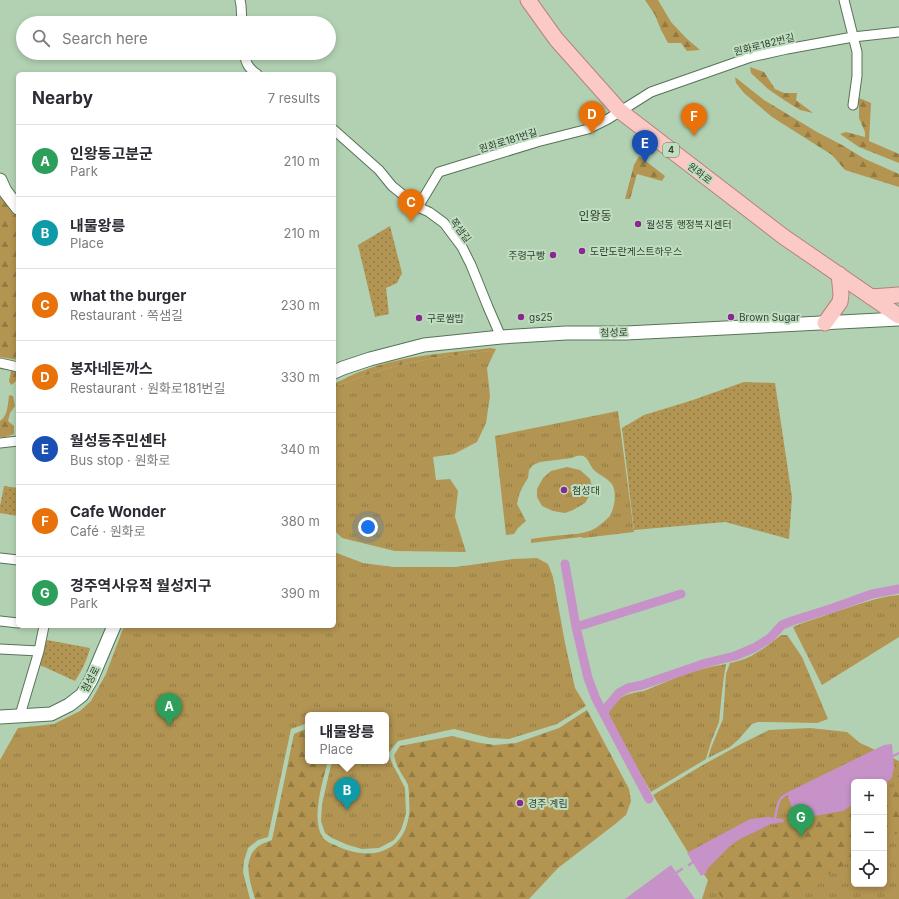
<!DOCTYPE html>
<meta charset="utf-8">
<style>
:root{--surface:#fff;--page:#f2f2f3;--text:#2b2b33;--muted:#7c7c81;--line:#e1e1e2;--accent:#8a2891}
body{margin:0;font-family:Inter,"Noto Sans KR",sans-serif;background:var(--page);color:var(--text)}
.controls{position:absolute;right:12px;bottom:12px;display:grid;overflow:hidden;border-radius:6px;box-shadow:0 2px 6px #0003}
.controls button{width:36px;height:36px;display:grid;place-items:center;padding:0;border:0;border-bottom:1px solid var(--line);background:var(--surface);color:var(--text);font:20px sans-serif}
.you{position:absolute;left:368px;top:527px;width:14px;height:14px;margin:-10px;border:3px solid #fff;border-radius:50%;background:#1a73e8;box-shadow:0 0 0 6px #1a73e833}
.badge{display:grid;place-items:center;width:26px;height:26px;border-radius:50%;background:var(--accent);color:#fff;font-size:13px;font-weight:700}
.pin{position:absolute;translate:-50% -33px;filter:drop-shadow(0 1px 2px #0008)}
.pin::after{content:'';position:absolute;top:21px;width:14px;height:12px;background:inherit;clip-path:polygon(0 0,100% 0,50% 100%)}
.popup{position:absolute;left:305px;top:712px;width:84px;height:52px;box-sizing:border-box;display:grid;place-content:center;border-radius:6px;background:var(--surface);filter:drop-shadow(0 1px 3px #0005);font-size:13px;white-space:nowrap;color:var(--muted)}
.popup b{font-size:15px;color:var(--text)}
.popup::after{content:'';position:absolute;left:50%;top:100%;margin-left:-8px;border:8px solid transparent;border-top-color:var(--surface)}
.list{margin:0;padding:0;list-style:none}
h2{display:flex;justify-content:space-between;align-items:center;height:52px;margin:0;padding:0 16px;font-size:17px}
h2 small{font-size:13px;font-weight:400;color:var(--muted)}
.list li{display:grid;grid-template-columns:26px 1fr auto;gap:12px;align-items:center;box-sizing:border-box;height:72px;padding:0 16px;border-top:1px solid var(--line)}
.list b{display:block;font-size:15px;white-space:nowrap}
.list p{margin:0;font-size:13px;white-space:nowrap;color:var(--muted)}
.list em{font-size:13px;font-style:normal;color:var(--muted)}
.icon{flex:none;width:22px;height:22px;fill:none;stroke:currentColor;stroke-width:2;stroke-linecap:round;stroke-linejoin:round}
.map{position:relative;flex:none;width:899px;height:899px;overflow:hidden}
.search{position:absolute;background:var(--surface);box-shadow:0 2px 6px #0003;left:16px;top:16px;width:320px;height:44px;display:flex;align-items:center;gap:10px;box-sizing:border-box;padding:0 14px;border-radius:22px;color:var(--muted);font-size:15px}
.panel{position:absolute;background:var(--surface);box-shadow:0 2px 6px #0003;left:16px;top:72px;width:320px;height:556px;border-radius:6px}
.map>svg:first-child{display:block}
</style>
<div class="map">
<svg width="899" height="899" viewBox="0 0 899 899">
<defs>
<pattern id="grass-tufts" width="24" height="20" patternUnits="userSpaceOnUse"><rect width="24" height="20" fill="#b29453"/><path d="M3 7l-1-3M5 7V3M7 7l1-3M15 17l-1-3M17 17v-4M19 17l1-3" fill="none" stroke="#917a45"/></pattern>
<pattern id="forest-firs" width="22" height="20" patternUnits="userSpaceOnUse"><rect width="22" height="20" fill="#b39450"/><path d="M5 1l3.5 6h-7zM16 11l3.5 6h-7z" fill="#927a43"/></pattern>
<pattern id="garden-dots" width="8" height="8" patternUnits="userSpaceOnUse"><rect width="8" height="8" fill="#b29453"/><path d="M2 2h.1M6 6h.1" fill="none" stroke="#917a45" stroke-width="1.8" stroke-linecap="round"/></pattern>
</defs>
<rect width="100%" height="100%" fill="#b2d1b2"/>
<path fill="url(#grass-tufts)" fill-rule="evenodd" d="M491 351 493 355 487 368 490 396 486 423 477 442 454 454 433 457 436 480 450 479 458 491 455 517 466 552 395 551 342 538 334 530V388C383 365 437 356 491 351Z
M618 411 634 532 583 538 581 537 531 543V539C542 537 553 536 564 535 574 534 583 534 592 530 598 527 604 522 609 517 615 508 617 493 612 484 606 477 601 476 595 471 587 464 589 450 572 458L540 462 533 465 529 470 528 478 523 486 519 495 517 504 526 521 518 528 514 534 506 535 495 436Z
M567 467 580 470 590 479 592 487 589 496 585 503 573 510 565 513 553 511 542 506 537 497V489L543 478 551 471Z
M334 552 363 563 393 567H456L513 559 537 558 548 564 553 577 565 643 575 688 586 706 557 724 509 739 490 738 454 729 398 741 388 754 393 765 405 788 406 814 401 830 394 840 379 848 362 849 348 845 332 838 325 833 321 821 322 804 332 761H386V715H308V723L291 729 268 837 258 840 248 848 244 861 243 872 250 899H0V760L18 728 54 724 80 711 91 701 106 674 124 626H334Z
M899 595V637L822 685 793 627C806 621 819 618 832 613 855 606 875 597 899 595Z
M781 635H787L802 657 828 719 817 723 766 722H758L752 724 738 740 730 747 708 758 711 748 723 719 726 674 730 663C750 660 766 647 781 635Z
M726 664 723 683 719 722 711 742 706 759 651 792 607 715C611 710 614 703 619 699 626 694 636 692 644 691L685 674 710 667Z
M810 728 847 732 860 743 899 761V899H702L708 880 689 854 653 795 701 766 739 745 769 730ZM854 782H884V884H854Z"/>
<path fill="url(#forest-firs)" d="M645 0H658L671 22 686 38 700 50 687 51 681 43H668L661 30 655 15Z
M750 67 764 72 775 89 784 93H797L796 100 813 113 800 110 784 100 768 89 751 73Z
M735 77 764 100 817 132 842 145 865 159 899 174V187L845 170 832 155 772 117 744 93 736 83Z
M859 98 871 103 869 141 899 154V163L859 147 840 134 846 132 865 137V132L859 118Z
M639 156 665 176 662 181 637 174 630 199H625L634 165Z
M0 187 18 218V360L0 357Z
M490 348 496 349 493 355 491 351C437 356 383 365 334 388V384C344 379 355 373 365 370 405 355 448 353 490 348Z
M18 370C18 378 18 381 11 385L9 381 11 371Z
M9 395 13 396 15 406 10 413 8 421 14 426V434L5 437H0V421C8 416 8 403 9 395Z
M587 710 629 789 631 801 626 815 614 825 558 868 529 899H255C250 881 241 858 260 845 263 843 268 842 272 840L294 734 308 728V761H328C323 780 311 818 322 836 325 842 333 844 339 847 370 861 404 853 409 815 410 810 409 790 408 785 406 780 401 774 399 769 396 765 395 759 394 755L400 746 452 736 480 743 495 745 516 743 559 728Z
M899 773V832L884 840V794L893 789Z
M854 809V858L790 899H723L708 880 712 868 719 859 735 844 760 830 796 820 844 812Z"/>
<path fill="url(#garden-dots)" d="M390 226 402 273 397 283 386 288 389 314 375 317 358 245Z
M744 382 775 383 792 497 789 539 725 522 634 530 622 428 644 415 690 401Z
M4 486 18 488V516L0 513V506Z
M47 640 90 648C87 660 82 670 75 681L40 665Z"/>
<path fill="#c692c8" d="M892 744 894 768 892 777 884 786V782H854V804L843 811 796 819 787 794 788 792 884 745Z
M768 817 783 819 784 822 771 824 740 839 731 845 708 868 706 873 701 876 687 853 750 819Z
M671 865 695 899H625Z"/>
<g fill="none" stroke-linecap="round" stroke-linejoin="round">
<path stroke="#c692c8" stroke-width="2.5" d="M893 756 899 753
M775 818C777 809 777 798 787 794
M689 865 693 862
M676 873 682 869"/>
<path stroke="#c692c8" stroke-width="9" d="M565 564 576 627 588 678 596 699 649 799
M576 627 681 594
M603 712 619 693 628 688 642 685 706 663 735 656 754 648 770 638 782 625 792 621 833 608 872 594 899 589"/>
<defs>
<path id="street" d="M240 0 241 5 242 23
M844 0 857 52V76L853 105
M244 53C246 63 248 68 257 74
M334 130 379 170 392 186 418 207 429 212 444 223 462 247 471 265 488 307 501 337
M418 207 439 172 537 142 588 129 608 119 651 92 751 57 787 49 853 37 899 32
M0 363 18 367
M0 443 18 441
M0 558 18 560
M0 621 18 623
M0 649 39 651
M20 715 39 651 44 626"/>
<path id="secondary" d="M0 180 5 191 18 208
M334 372 343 368 370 359 424 345 501 337 566 333H626L666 331 899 319
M0 717 51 714 69 705 82 695 91 680 114 626"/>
<path id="primary" d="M528 0 556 39 620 111 784 237 899 316
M871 297 899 295
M825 323 840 302 841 294 839 274"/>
</defs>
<use href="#street" stroke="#577357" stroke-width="11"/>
<use href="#secondary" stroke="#577357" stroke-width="15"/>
<use href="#primary" stroke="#b4837a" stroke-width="17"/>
<use href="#street" stroke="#fff" stroke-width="9"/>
<use href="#secondary" stroke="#fff" stroke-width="13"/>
<use href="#primary" stroke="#fccac6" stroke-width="15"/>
</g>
<g fill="#8a2891" stroke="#bfdebf" stroke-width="1.5">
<circle cx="638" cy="224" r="4"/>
<circle cx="582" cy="251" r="4"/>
<circle cx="553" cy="255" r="4"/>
<circle cx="521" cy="317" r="4"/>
<circle cx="731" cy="317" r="4"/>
<circle cx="419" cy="318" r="4"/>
<circle cx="564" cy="490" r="4"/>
<circle cx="520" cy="803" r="4"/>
</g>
<g text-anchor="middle" stroke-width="4" stroke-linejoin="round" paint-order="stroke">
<rect fill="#bfdebf" stroke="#5d6f5d" stroke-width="1" x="663" y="143" width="16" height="14" rx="3"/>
<g font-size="9" font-weight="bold" fill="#333f33">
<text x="671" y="153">4</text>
</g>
<g font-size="10" fill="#333f33" stroke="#bfdebf">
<text transform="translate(764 44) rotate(-14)" y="4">원화로182번길</text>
<text transform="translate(508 140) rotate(-17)" y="4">원화로181번길</text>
<text transform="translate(700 173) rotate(38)" y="4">원화로</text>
<text transform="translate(461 230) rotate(53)" y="4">쪽샘길</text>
<text transform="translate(614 332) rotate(-1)" y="4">첨성로</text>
<text transform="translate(90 679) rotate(-62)" y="4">첨성로</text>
</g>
<g font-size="10" fill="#333f33" stroke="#bfdebf" text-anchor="start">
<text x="646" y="228">월성동 행정복지센터</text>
<text x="590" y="255">도란도란게스트하우스</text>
<text x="545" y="259" text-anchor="end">주령구빵</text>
<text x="529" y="321">gs25</text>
<text x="739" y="321">Brown Sugar</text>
<text x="427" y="322">구로쌈밥</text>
<text x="572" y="494">첨성대</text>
<text x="528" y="807">경주 계림</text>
</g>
<g font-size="12" fill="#333f33" stroke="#bfdebf">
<text x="595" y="220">인왕동</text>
</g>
</g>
</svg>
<div class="controls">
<button>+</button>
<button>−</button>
<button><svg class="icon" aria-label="locate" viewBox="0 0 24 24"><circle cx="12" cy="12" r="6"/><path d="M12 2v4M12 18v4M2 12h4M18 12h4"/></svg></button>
</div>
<div class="you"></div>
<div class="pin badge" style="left:169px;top:726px;background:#2e9e5b">A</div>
<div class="pin badge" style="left:347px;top:810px;background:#0f9aa8">B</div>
<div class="popup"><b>내물왕릉</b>Place</div>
<div class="pin badge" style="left:411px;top:222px;background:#e8710a">C</div>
<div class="pin badge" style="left:592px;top:134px;background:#e8710a">D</div>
<div class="pin badge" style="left:645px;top:163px;background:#1a4fb4">E</div>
<div class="pin badge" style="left:694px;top:136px;background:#e8710a">F</div>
<div class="pin badge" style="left:801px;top:837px;background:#2e9e5b">G</div>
<div class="search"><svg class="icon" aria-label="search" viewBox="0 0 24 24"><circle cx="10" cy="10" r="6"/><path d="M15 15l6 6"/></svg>Search here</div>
<section class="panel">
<h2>Nearby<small>7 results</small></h2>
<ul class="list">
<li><span class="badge" style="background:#2e9e5b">A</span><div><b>인왕동고분군</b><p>Park</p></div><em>210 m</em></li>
<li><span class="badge" style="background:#0f9aa8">B</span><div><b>내물왕릉</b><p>Place</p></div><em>210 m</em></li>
<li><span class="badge" style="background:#e8710a">C</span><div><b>what the burger</b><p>Restaurant · 쪽샘길</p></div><em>230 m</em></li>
<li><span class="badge" style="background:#e8710a">D</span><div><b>봉자네돈까스</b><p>Restaurant · 원화로181번길</p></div><em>330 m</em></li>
<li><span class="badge" style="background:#1a4fb4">E</span><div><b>월성동주민센타</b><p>Bus stop · 원화로</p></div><em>340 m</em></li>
<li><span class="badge" style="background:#e8710a">F</span><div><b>Cafe Wonder</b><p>Café · 원화로</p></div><em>380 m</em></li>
<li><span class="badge" style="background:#2e9e5b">G</span><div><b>경주역사유적 월성지구</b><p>Park</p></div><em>390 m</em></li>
</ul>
</section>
</div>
